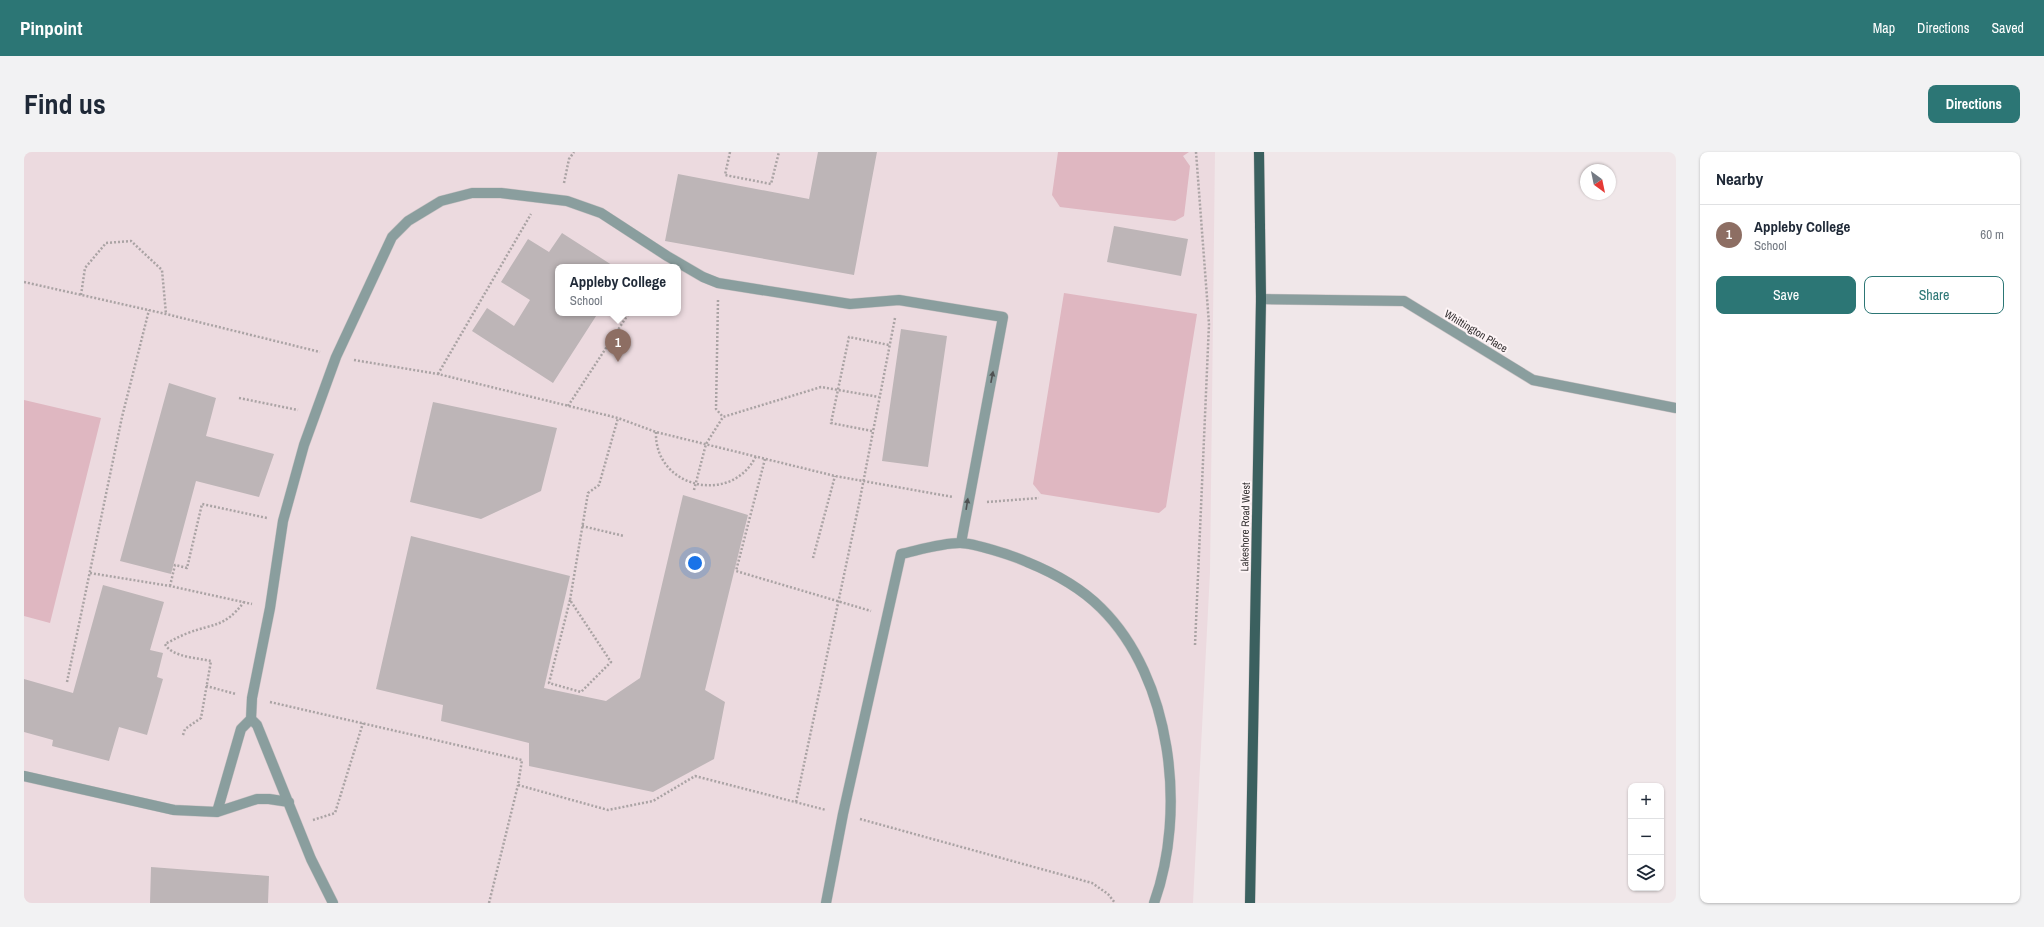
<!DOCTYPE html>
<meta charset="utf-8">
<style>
:root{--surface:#fff;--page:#f2f2f3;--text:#1f2937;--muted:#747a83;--line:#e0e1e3;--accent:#2c7675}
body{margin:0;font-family:"Archivo Narrow",sans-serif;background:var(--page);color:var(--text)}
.controls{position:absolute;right:12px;bottom:12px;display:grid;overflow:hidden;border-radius:8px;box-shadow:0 1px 3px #0004}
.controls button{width:36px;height:36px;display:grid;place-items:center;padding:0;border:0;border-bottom:1px solid var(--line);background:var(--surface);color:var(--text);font:20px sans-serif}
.compass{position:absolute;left:1556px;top:12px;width:36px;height:36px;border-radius:50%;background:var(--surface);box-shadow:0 1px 3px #0004;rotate:147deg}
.you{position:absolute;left:671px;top:411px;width:14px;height:14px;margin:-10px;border:3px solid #fff;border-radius:50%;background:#1a73e8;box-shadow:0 0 0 6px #1a73e833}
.badge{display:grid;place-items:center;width:26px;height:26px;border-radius:50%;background:var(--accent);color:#fff;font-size:13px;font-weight:700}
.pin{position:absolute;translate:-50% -33px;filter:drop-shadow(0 1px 2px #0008)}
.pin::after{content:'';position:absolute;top:21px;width:14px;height:12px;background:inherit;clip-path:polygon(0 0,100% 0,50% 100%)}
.popup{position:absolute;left:531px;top:112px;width:126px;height:52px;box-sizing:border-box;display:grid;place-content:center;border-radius:8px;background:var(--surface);filter:drop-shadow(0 1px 3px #0005);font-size:13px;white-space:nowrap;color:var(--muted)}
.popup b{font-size:15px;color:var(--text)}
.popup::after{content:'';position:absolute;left:50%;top:100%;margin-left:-8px;border:8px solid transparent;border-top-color:var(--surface)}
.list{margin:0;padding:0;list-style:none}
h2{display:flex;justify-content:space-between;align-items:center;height:52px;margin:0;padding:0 16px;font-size:17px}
h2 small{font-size:13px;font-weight:400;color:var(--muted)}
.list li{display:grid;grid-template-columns:26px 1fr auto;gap:12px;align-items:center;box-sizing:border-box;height:60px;padding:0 16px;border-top:1px solid var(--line)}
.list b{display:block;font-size:15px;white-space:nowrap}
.list p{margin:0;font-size:13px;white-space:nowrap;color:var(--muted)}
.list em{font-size:13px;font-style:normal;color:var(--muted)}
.actions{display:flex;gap:8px;padding:12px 16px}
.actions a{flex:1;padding:9px 0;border:1px solid var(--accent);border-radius:8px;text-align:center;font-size:14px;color:var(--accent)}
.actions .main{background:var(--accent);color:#fff}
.icon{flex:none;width:22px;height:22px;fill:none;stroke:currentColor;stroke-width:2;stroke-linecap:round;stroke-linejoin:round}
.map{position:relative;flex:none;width:1652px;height:751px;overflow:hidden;border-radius:8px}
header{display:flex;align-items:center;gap:24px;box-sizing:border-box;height:56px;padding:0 20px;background:var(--accent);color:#fff}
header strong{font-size:19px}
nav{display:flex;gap:22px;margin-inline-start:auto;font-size:14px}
.intro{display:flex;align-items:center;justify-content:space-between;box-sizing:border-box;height:96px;padding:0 24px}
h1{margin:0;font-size:28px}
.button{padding:10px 18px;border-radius:8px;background:var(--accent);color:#fff;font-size:14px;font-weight:700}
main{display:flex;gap:24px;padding:0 24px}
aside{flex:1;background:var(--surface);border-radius:8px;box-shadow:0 1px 3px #0004}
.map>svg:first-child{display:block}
</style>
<header>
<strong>Pinpoint</strong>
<nav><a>Map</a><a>Directions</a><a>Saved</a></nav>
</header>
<div class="intro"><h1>Find us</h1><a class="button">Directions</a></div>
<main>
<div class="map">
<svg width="1652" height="751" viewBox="0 0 1652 751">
<rect width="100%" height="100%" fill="#f0e7e9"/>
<path fill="#ecdadf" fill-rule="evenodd" d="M0 0H1191L1186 420 1169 751H0ZM534 115H654V161H534Z"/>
<path fill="#dfb7c1" d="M1034 0H1165L1159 4 1166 14 1160 64 1151 69 1036 55 1028 43Z
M1040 141 1173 162 1142 355 1135 361 1017 342 1009 332Z
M0 248 77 266 26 471 0 464Z"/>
<path fill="#bdb5b7" d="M794 0H853L830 123 641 89 654 22 785 47Z
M1090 74 1164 87 1157 124 1083 110Z
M538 81 591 115H534V161H574L529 231 448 179 463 156 490 174 506 148 477 130 504 87 525 100Z
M877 177 923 184 904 315 858 309Z
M145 231 192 246 182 284 250 302 235 345 172 329 147 422 96 409Z
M409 250 533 276 517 339 457 367 386 350Z
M659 343 724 363 681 538 701 550 690 607 629 640 505 614V591L417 569 419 553 352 537 387 384 546 424 520 536 582 549 616 526Z
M79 433 140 450 126 498 139 501 133 525 139 527 123 583 95 575 85 609 28 594 29 588 0 580V527L49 541Z
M127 715 245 724 244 751H126Z"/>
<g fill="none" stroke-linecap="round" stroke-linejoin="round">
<defs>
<path id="service" d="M227 567 233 573 287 707 309 751
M0 624 150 658 193 660 233 647H245L265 650
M193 660 217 577 227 567 228 546 246 456 259 369 280 293 312 205 368 85 384 69 417 49 448 41H477L543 49 577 61 643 104 679 125 694 131 826 152 875 148 979 165 937 391
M802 751 819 662 877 402C895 398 918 391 936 391 950 391 990 404 1003 410 1030 421 1056 435 1077 456 1148 526 1163 660 1130 751"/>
<path id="minor" d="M1237 147 1380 149 1509 228 1652 256"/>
<path id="primary" d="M1226 751 1237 147 1235 0"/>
</defs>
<use href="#service" stroke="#cbc3c5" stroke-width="11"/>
<use href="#minor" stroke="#cbc3c5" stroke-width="11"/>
<use href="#primary" stroke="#cbc3c5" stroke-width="11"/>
<path stroke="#aaa3a4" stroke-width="2.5" stroke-dasharray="2 2" stroke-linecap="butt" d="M706 0 701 23 747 32 755 0
M540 31 545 7 550 0
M0 130 142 162 296 200
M57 143 61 116 82 91 107 89 138 118 142 162
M694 148 692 257 699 265
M330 208 414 222 594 266 632 280 811 324 929 345
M414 222 507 62
M215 246 274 258
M544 254 605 161
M848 279 807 271 825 185 865 193
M632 280C630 336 708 354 732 304
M741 307 712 419 847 459
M670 338 682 292 699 265 797 235 855 245
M963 350 1015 346
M558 374 600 384
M789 406 811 324
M66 421 146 434 228 452
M146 434 151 413 163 416 178 352 243 366
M546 448 525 531 557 540 587 510 546 448 564 341 575 333 594 266
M1171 493 1185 172 1172 0
M43 530 98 265 125 158
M182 534 212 542
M246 550 498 608 494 633 584 658 629 649 671 624 802 658
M159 583 161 577 177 566 187 509C174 506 147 505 141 492 149 488 156 484 164 481 190 471 200 476 220 450
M772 650 835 352 871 166
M836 667 1068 731 1084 742 1091 751
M289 668 311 661 339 571
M465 751 494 633"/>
<use href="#service" stroke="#8a9e9e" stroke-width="10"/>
<use href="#minor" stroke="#8a9e9e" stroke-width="10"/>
<use href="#primary" stroke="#3b605f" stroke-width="10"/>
</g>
<defs><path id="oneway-solid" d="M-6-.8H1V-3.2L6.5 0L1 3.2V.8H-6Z"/></defs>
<g fill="#4f5253">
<use href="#oneway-solid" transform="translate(968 225) rotate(-79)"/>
<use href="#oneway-solid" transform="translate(943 352) rotate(-81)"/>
</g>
<g text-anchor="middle" stroke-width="4" stroke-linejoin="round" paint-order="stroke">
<g font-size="11" fill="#363233" stroke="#fdf4f6">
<text transform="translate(1452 179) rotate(31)" y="4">Whittington Place</text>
<text transform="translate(1221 375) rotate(-89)" y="4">Lakeshore Road West</text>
</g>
</g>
</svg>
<div class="controls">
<button>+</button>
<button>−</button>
<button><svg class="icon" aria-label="layers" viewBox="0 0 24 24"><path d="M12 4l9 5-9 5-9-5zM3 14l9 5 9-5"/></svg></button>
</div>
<svg class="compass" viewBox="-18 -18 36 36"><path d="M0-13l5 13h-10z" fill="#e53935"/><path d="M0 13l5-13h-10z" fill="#747a83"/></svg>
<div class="you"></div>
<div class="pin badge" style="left:594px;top:210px;background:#8d6e63">1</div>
<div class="popup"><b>Appleby College</b>School</div>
</div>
<aside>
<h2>Nearby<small></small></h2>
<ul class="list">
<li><span class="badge" style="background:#8d6e63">1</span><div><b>Appleby College</b><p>School</p></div><em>60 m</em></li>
</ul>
<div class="actions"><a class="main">Save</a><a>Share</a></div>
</aside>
</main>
